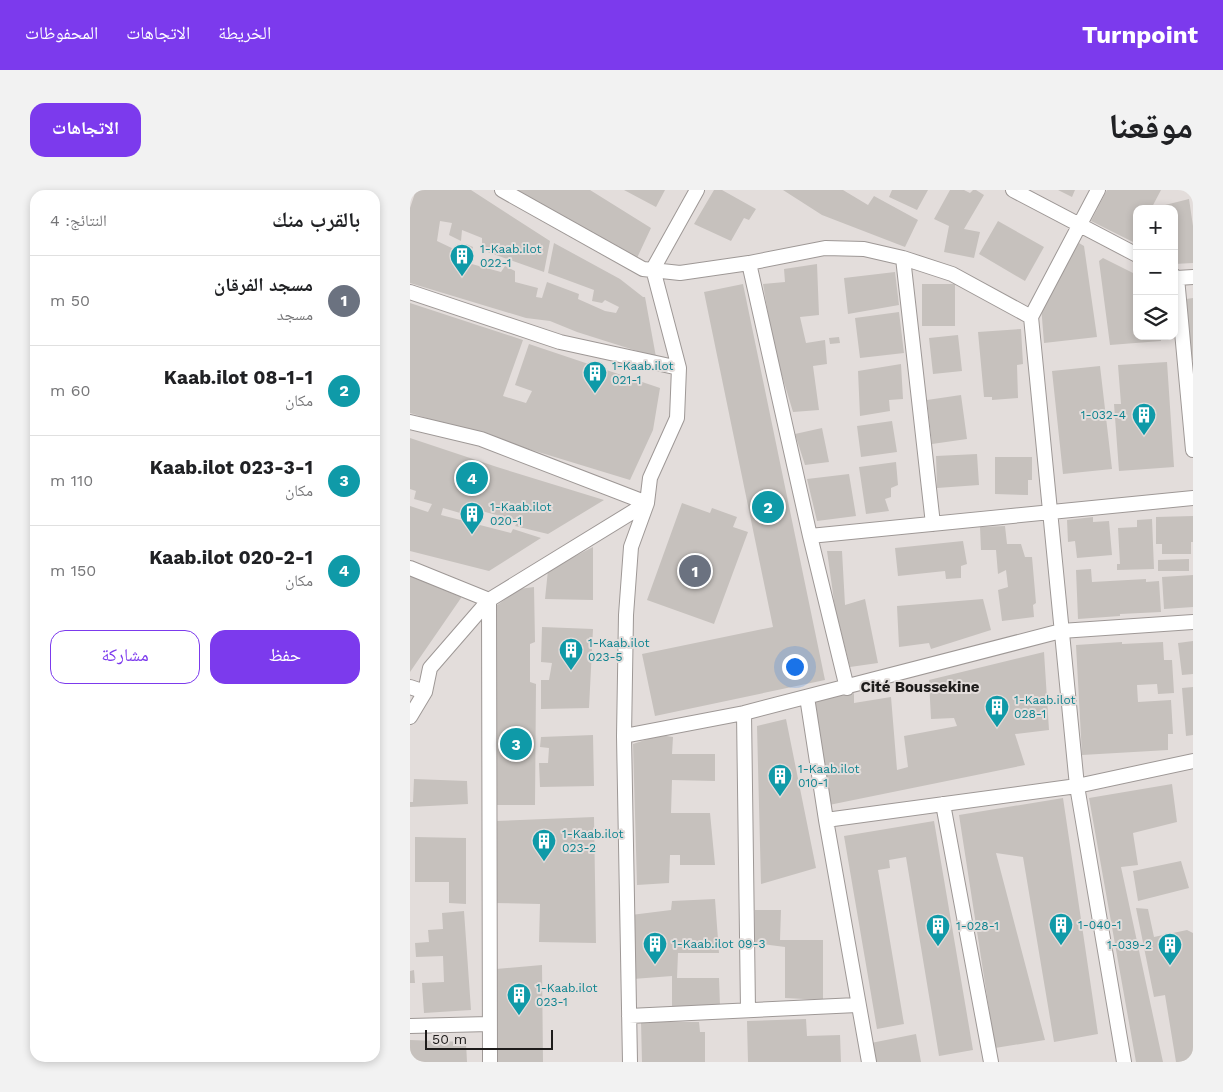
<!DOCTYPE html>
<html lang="ar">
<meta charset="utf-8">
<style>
:root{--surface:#fff;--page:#f2f2f2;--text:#202124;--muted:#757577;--line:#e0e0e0;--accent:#7c3aed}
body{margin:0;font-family:"Work Sans","Noto Naskh Arabic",sans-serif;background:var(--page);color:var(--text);direction:rtl}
.controls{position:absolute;right:15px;top:15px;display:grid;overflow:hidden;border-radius:10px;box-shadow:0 2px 8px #0003}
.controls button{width:45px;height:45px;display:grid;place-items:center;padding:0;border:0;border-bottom:1px solid var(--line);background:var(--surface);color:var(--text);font:25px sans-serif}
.scale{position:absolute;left:15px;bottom:12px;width:128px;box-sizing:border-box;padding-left:5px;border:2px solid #1e1c1b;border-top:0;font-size:14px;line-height:18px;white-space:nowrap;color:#1e1c1b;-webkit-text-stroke:4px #e3dddb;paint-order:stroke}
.you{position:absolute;left:384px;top:476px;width:18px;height:18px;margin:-12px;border:4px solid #fff;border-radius:50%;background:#1a73e8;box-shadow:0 0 0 8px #1a73e833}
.badge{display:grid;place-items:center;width:32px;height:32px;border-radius:50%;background:var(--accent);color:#fff;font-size:16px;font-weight:700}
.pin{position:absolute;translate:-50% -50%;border:2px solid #fff;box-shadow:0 1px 5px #0006}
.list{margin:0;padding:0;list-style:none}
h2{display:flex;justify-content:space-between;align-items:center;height:65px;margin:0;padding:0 20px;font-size:21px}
h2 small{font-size:16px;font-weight:400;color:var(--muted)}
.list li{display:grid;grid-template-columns:32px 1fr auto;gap:15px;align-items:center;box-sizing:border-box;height:90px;padding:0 20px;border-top:1px solid var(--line)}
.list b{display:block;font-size:19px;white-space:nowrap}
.list p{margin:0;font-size:16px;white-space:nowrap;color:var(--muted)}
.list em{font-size:16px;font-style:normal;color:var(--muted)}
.actions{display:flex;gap:10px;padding:15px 20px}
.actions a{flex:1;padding:11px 0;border:1px solid var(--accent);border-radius:15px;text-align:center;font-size:18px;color:var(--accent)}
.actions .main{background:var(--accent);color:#fff}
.icon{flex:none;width:28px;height:28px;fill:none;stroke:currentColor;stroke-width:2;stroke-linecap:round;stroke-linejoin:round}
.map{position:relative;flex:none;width:783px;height:872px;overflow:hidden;direction:ltr;border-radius:15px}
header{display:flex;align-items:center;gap:30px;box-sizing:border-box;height:70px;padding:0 25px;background:var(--accent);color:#fff}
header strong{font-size:24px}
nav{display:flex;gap:28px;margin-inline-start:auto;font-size:18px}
.intro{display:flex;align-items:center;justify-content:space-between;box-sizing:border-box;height:120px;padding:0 30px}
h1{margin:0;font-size:35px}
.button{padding:12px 22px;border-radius:15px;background:var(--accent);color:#fff;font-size:18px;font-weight:700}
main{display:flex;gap:30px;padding:0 30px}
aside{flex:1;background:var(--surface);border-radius:15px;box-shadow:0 2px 8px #0003}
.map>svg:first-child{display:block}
</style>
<header>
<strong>Turnpoint</strong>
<nav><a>الخريطة</a><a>الاتجاهات</a><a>المحفوظات</a></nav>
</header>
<div class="intro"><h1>موقعنا</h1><a class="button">الاتجاهات</a></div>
<main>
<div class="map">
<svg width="783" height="872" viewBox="0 0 783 872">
<rect width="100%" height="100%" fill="#e3dddb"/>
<path fill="#c6c1bd" d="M6 0H61L140 51 134 82 72 60V48L52 40 51 51 39 45 42 33 30 31 27 51 48 61 56 54 63 57 58 73 91 82 95 76 105 81V92L128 98 126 107 132 108 137 92 169 104 168 109 195 121 206 123 209 117 195 110 192 113 182 111 184 100 138 83 144 53 210 89 233 107H235L246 167 167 142 140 131 116 128 0 93V18Z
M106 0H180L241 38 227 68Z
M214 0H255L246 17Z
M304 0H312L346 19 339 30 334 28 321 51 284 34Z
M373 0H433L458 15 464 6 508 30 495 57 412 25Z
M482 0H518L507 20 479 7Z
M540 0H554L560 3 563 0H566L574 5 554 39 570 42 564 68 534 62 539 36 524 29Z
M648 0H665L662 7Z
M697 0H751L741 19 734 15 732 19H727V46L723 52 681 31Z
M779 9 783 36V73L764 74V19H755V15Z
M588 31 634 57 615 91 569 64Z
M669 53 674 56 687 147 634 153 631 115Z
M693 68 727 85V146H751V151L700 155 689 71Z
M407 74 409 125 390 127 396 153 415 150 417 174 403 176 409 220 383 222 364 159 353 94 375 92 374 79Z
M485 82 489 115 438 124 434 88Z
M333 94 415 490 245 526 232 464 363 437 294 102Z
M512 94H545V136H512Z
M783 108V170H782L776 109Z
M0 113 113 150 93 206 116 213 122 201 105 195 119 154 250 198 243 240 220 290 0 223Z
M489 122 494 163 450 168 445 128Z
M611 139 613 174 607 175 608 208 582 210V207H574L568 142Z
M548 145 552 181 523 184 519 148Z
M429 147 430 153 420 154 419 148Z
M757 172 764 277 709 281 704 214H711L708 175Z
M491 174 493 209 479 210 480 221 450 226 448 181Z
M690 176 702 279 653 284 642 181Z
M551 205 557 249 522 254 517 210Z
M482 231 487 262 451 267 447 236Z
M412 238 419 272 395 275 385 244Z
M0 248 87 277 194 310 138 344 105 336 109 331 60 318 57 325 33 318 31 325 101 343 103 339 131 348 79 381 0 361V316L18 322 22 314 4 309 6 301 0 299Z
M567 264 569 295 527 298 526 266Z
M585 267H622V290H618V305L585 304Z
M486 272 488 295 481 298V307L475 309 479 321 456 324 449 277Z
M439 284 446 326 407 331 397 289Z
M272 313 300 323 302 318 327 327 323 337 338 342 304 434 237 410Z
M783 326V352H781V364H752V354H746V327Z
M683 327V332L699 331 702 365 667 368 665 351 658 352 657 330Z
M742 329 744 379 707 380V374H710L708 338 727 337V330Z
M595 336 597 354H611L615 367H622L626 413 623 415 624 427 592 431 588 400 598 397 596 380 588 384 586 360H571L570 337Z
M553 351 557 374 551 376V388L536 389 535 381 488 386 485 358Z
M183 357V410L135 409 138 380Z
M417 361H432L435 415 455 409 468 473 440 477 425 418Z
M779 369V381H748V370Z
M681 379 682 392 736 389V392L749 391 751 422 710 424V426L668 429 666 380Z
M0 384 51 404V408L0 482Z
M783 385V417L754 419 752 387Z
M124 397 125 452 120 454V492L126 494 125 615H87L86 416 109 399Z
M573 409 581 440 521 459 519 453 489 457 487 416Z
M132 437 183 439 179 518 131 519V490H139L142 473 131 472Z
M783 451V484L772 485 768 453Z
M712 452V454L753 452 754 470H762L764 503 748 504 747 494 727 495 728 512 761 510 763 544H758V560L672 565 666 455Z
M634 462 639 540 605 544 615 575 419 615 404 511 444 503V513L481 507 487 580 498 577 494 546 547 536 544 528 521 529 519 490Z
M783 497V545L776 546 772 498Z
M376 529 406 678 351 694 347 536Z
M183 545 184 596 130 597 129 573H138L139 558 130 557 131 547Z
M250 545 263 547 262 564H305V591L262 590 261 623H300L305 675H270V665H260L259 693 227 695 223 554Z
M4 589 57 591 58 614 0 617V612H3Z
M762 594 767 632 723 643 728 675 711 677 753 872H726L679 608Z
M653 608 688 844 644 852 613 667 586 663 635 850 585 858 549 625Z
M184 627 186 753 129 752 130 714 83 713 85 631Z
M524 631 563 860 529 866 496 667 479 670 480 678 468 680 494 834 467 839 434 646Z
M5 647 56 648V714L39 713V692H5Z
M771 671 779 698 728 711 723 681Z
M305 709 309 763H268L267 788H309L310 816 262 820V786L223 789 221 725 261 720 262 711Z
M726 718 738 719 744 747 777 740 783 743V872H766L755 805 744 807Z
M345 720H371L370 750H413V810L375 808V757L345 753Z
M54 721 61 820 14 823 12 793 34 792 33 766 6 767 5 753 19 752 18 740 33 739 32 723Z
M132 775 133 872H85L86 779Z
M4 780 5 793H0V781Z
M396 829 397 846 430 845 431 872H338L337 831Z
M231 832H289L290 842H295V872H232Z
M506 844 511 872H465L461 853Z
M0 850 56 852 57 872H0Z"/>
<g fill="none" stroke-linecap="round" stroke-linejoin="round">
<defs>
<path id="street" d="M92 0 233 79 270 83 339 73 415 58 454 59 493 68 542 84 621 127
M603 0 727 65
M688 0 621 127 667 596 714 872
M493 68 523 334
M339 73 400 346 437 498
M764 86 767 88 783 87
M767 88 783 260
M0 102 150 152 269 178
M0 232 71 249 237 313
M400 346 783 308
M0 378 79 410 80 872
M0 497 15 502
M397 507 416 630 459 872
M334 523 338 820
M0 527 15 502 20 478 79 410 237 313
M214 546 334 523 651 441 783 432
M533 614 581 872
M416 630 667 596 783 571
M219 826 447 815
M0 836 79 834
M220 872 214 546 216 425 221 357 237 313 240 288 267 228 269 178 243 79 287 0"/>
</defs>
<use href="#street" stroke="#9e9896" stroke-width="16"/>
<use href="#street" stroke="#fff" stroke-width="14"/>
</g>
<defs>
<symbol id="building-pin" viewBox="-11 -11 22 30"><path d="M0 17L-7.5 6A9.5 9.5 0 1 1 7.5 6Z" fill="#0f9aa8" stroke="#e3dddb"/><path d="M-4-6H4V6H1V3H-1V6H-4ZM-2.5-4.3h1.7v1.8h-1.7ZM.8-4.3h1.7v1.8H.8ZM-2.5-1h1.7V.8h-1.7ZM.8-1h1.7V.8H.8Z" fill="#fff"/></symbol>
</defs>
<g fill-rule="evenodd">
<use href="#building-pin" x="38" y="52" width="28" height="38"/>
<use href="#building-pin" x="171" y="169" width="28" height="38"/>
<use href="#building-pin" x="720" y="211" width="28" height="38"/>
<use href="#building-pin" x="48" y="310" width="28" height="38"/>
<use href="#building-pin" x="147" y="446" width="28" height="38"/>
<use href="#building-pin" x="573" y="503" width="28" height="38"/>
<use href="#building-pin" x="356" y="572" width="28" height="38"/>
<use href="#building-pin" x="120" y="637" width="28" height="38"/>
<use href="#building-pin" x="637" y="721" width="28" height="38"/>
<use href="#building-pin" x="514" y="722" width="28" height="38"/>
<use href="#building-pin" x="231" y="740" width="28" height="38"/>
<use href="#building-pin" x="746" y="741" width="28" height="38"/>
<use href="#building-pin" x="95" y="791" width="28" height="38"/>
</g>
<g text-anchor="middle" stroke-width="4" stroke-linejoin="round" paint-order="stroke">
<g font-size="12" fill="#0d838f" stroke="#e3dddb" text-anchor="start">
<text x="70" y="63">1-Kaab.ilot<tspan x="70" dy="14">022-1</tspan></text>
<text x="202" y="180">1-Kaab.ilot<tspan x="202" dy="14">021-1</tspan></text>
<text x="716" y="229" text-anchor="end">1-032-4</text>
<text x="80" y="321">1-Kaab.ilot<tspan x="80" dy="14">020-1</tspan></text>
<text x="178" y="457">1-Kaab.ilot<tspan x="178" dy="14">023-5</tspan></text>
<text x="604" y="514">1-Kaab.ilot<tspan x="604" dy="14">028-1</tspan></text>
<text x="388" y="583">1-Kaab.ilot<tspan x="388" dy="14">010-1</tspan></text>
<text x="152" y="648">1-Kaab.ilot<tspan x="152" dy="14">023-2</tspan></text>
<text x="668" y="739">1-040-1</text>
<text x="546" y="740">1-028-1</text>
<text x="262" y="758">1-Kaab.ilot 09-3</text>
<text x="742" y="759" text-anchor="end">1-039-2</text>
<text x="126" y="802">1-Kaab.ilot<tspan x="126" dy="14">023-1</tspan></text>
</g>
<g font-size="15" font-weight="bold" fill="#1e1c1b" stroke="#e3dddb">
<text x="510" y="502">Cité Boussekine</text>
</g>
</g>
</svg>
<div class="controls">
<button>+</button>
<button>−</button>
<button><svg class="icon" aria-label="layers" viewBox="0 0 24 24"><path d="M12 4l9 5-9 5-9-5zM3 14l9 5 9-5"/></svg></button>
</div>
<div class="scale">50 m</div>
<div class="you"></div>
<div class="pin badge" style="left:285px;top:381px;background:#6b7280">1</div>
<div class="pin badge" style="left:358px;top:317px;background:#0f9aa8">2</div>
<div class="pin badge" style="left:106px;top:554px;background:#0f9aa8">3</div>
<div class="pin badge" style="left:62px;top:288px;background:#0f9aa8">4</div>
</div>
<aside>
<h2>بالقرب منك<small>النتائج: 4</small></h2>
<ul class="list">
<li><span class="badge" style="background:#6b7280">1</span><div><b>مسجد الفرقان</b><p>مسجد</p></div><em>50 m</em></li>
<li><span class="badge" style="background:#0f9aa8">2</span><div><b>1-Kaab.ilot 08-1</b><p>مكان</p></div><em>60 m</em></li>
<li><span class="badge" style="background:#0f9aa8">3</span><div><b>1-Kaab.ilot 023-3</b><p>مكان</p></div><em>110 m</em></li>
<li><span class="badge" style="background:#0f9aa8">4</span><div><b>1-Kaab.ilot 020-2</b><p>مكان</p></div><em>150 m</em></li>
</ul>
<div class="actions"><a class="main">حفظ</a><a>مشاركة</a></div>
</aside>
</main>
